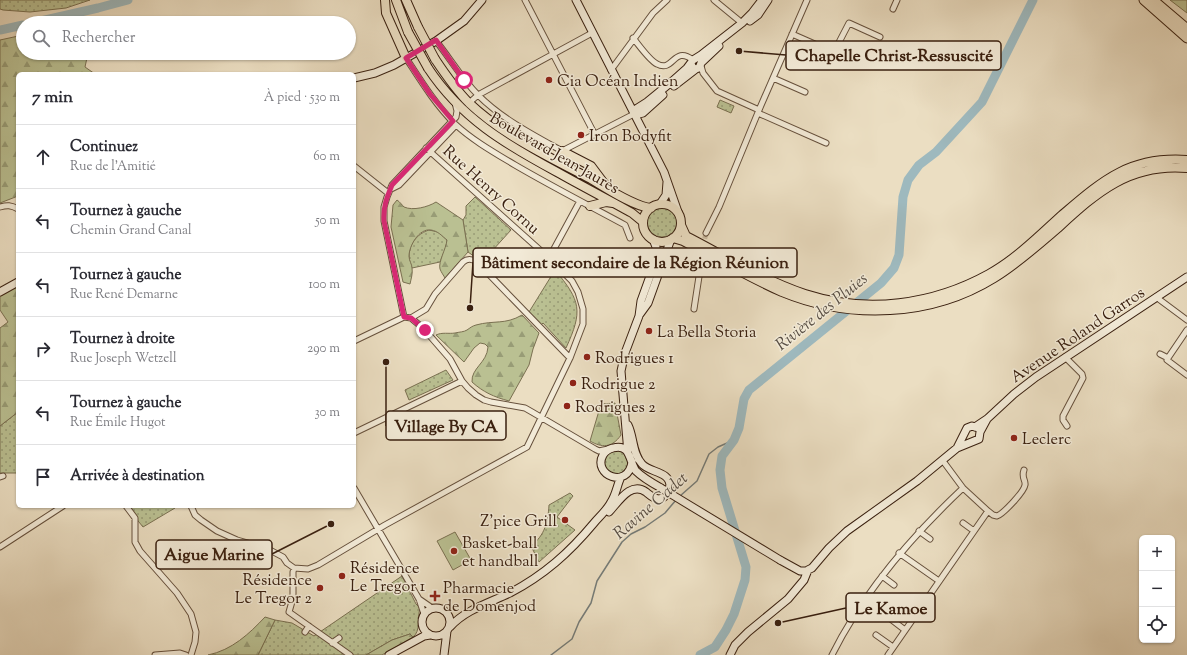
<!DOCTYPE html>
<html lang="fr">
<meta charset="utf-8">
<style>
:root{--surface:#fff;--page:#f7f7f7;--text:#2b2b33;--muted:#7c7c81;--line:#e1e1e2}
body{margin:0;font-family:"Sorts Mill Goudy",serif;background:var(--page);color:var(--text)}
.controls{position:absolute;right:12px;bottom:12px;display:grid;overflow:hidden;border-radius:6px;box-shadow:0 1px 3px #0004}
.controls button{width:36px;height:36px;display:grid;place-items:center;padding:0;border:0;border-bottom:1px solid var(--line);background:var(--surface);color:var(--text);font:20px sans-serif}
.stop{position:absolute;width:12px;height:12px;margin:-9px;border:3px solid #db2777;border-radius:50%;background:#fff}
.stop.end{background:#db2777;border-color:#fff;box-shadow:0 1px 4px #0008}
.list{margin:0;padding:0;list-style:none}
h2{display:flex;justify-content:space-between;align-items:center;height:52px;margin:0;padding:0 16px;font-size:17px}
h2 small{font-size:13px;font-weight:400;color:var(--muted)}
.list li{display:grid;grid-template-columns:26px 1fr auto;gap:12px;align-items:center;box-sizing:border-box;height:64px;padding:0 16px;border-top:1px solid var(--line)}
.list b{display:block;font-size:15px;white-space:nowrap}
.list p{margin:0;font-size:13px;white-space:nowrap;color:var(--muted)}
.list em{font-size:13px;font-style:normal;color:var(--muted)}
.icon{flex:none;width:22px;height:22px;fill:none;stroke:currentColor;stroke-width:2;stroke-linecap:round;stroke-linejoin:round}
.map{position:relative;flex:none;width:1187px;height:655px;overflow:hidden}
.search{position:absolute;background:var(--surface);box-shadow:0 1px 3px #0004;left:16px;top:16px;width:340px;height:44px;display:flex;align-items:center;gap:10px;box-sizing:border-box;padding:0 14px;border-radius:22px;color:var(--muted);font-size:15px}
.panel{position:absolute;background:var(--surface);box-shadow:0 1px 3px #0004;left:16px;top:72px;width:340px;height:436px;border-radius:6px}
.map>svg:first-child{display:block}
</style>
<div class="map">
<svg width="1187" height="655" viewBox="0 0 1187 655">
<defs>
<pattern id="grass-dots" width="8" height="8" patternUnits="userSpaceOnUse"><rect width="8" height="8" fill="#bac092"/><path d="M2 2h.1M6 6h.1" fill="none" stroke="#989c76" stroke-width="1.8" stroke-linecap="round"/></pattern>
<pattern id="forest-firs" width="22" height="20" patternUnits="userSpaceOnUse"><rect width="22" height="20" fill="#bac092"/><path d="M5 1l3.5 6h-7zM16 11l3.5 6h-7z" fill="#989c76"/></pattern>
</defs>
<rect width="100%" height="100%" fill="#ebdec2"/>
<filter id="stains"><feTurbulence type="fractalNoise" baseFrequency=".005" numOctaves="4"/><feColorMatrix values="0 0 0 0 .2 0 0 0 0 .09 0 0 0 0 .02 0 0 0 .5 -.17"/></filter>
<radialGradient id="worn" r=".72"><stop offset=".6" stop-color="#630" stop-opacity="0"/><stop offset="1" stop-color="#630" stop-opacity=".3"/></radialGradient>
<path fill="url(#grass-dots)" stroke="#7a7051" d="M0 0H90L66 8 30 12 3 10 0 9Z
M720 100 734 106 731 113 717 107Z
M475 197 511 230 482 262 468 252 463 220 466 215V206Z
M647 222a15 15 0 1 1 30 0a15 15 0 1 1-30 0Z
M429 230 438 232 447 240 446 247 440 262 412 268C404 252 413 235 429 230Z
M555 270C581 301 583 311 566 348L543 323 541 325 529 312Z
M446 370 453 380 409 400 405 390Z
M18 412V473H0V426Z
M604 462a12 12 0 1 1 24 0a12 12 0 1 1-24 0Z
M570 493 573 496 557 517 575 530 539 562 531 546C545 535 548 522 549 505Z
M126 506H173L175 508 143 527Z
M402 576 416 604 420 608C417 618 421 631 413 637L410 634 392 640 366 655H258L275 620 292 623 314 636Z"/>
<path fill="url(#forest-firs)" stroke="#7a7051" d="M1170 0H1187V13Z
M23 35V53H88L85 67 95 74H18V196L0 203V40Z
M397 200C400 202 402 205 404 207 413 211 428 207 436 202L463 220 468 252 445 278C444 276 441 272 440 269 438 262 446 249 447 240 442 236 438 231 431 230 419 228 409 246 409 256 409 261 412 264 412 268 413 273 411 279 410 284L403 282 391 227 393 205Z
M18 286V412L0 426V328L8 322 0 310V296Z
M522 315 539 333 533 349 529 365 509 401C494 397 483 392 472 382 471 368 487 363 488 347L485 344 480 343 474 348 464 362 436 335C442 332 449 334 455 333 459 332 464 332 467 330 470 328 472 326 476 325 494 320 505 325 522 315Z
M615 403 621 435C612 448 602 448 590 441L601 404Z
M265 617 275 620 258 655H208C232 650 249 634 265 617Z
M410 634 413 637 382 655H366L392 640Z"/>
<path fill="#bac092" stroke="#7a7051" d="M455 532 471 560 453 570 437 541Z"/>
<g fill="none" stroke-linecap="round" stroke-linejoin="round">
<path stroke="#767c78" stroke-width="1.5" d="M680 496 697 481 709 454 718 447 734 440
M551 655 572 639 579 622 591 603 597 581 622 542 631 534 645 527 665 513 676 500"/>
<path stroke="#9eb9be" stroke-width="9" d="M32 23 98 8 128 0
M0 30 23 25
M700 655 715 647 726 630 734 614 745 580 746 567 722 488 720 470 722 456 734 440 739 428 744 399 749 390 881 283 894 268 899 255 903 197 908 180 919 165 936 152 982 102 1033 0"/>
<path stroke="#c8b89e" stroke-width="5" stroke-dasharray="5 2.5" stroke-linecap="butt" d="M703 246 706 233"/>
<defs>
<path id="street" d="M525 0 595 135
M714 0 742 23
M893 9 897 0
M792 34 833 52 835 50 849 23 880 37
M633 38C639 45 649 60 657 64 674 73 673 45 693 60
M436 41C450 58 461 78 478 95 502 119 533 135 562 151L634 114
M406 58C421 81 435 104 455 124 472 140 495 153 515 165 551 186 588 205 625 225L630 238
M701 66 703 73 717 91 759 110
M611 70 653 13 667 0
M773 78 805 92
M469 103 478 95 592 33
M758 113 826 143
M354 166 388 193
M391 189 399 185 456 125
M0 207C7 205 11 205 18 209
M706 233 719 207 759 110 807 0
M549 258 580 201
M1156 297 1187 320
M694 309 702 257
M404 317 411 318 423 328 450 359 462 381 468 388 476 395 484 400 491 402 525 408 532 412 595 449 599 451 608 449
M404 317 384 221V207L387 197 392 185 456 117 457 111 455 103
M411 318 426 309 435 294 463 262C468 258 472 259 477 262L570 358
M1187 330 1168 358 1167 360 1187 375
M354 341 404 317
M1160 354 1168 358
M1065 357 1082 374 1083 378 1063 416V420L1067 426
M354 433 462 381
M0 477 3 476
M354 488 419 599 424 614
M126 506 135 518V542L140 551 177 593 191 614 196 632 195 642 191 655
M191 506 195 515 201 520 217 531 237 540 268 549 283 557 287 563 294 568 308 569 318 565 385 525 527 447 570 358 583 324V309L578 292 572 281 549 258 426 148
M988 511 993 515 997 516C1003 514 1024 492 1025 485 1026 480 1021 478 1024 470
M963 523 974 531
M919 531 930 539
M0 547 63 506
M899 553 939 581
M294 568 293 572V598L289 612 350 655
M882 576 894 585
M419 599 432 608
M894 606 888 614V617L905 630
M305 632 309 626
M876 635 893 647
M332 643 339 638
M155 655 180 653 186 655
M832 655C864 591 911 537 963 488
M888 655 988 511 963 488 943 461"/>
<path id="secondary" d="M576 0 664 172 678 212
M750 21 758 15 768 0
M691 64 693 68 696 69 699 68 701 63 719 46
M354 78 375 73 394 65 436 41 464 21 482 0
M674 86 696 69
M634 114 636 109 647 102 669 84 687 68 693 60 701 55 742 23 752 13 762 0
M634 114H639L643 113 663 95
M660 204 666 195 667 182
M0 292 18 282
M640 314 648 303 671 239
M975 427 987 419 1014 394 1036 377 1187 277
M957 448 967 428 972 426 978 428
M628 453 621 371 625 353 639 316 641 301 654 265 656 255V247L653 239
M632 462C628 490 592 475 603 455 605 452 609 449 613 448 631 443 629 462 636 471 643 478 652 483 661 488
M609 512C619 501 631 481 646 492 651 496 654 499 660 499L664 497 670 486C670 471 650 473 642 464 632 453 634 437 628 425
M780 560 800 571H806L812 568 829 548 847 531 917 481 957 448 979 439 980 432 987 419
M422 622a14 14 0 1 1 28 0a14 14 0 1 1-28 0Z
M450 627C465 610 489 603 510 593 544 575 569 553 594 523 599 517 607 510 611 502 616 495 617 485 621 477
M389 655 424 636 430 635
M444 655 447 631
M730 655 735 645 748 632 788 599 804 580 808 570"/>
<path id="primary" d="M385 0 386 13 406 58
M396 0 408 32
M406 0 418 27
M435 59C445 74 456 90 469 103 504 136 549 157 591 179 606 188 635 207 651 208
M428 68C461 118 505 144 557 172 582 186 607 199 632 213L643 222
M562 151 591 166 606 186
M643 223a19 19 0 1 1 38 0a19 19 0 1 1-38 0Z
M590 206 606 202 613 203
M681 225 686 236C725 256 763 280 805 294 867 314 933 305 989 274 1016 259 1039 236 1062 215 1103 180 1130 156 1187 160
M673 238 683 241C716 258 748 277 782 292 850 320 931 317 994 278 1017 264 1037 246 1058 228 1097 192 1130 163 1187 168"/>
<path id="highway" d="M1144 0 1187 38
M1153 0 1187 29"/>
</defs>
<use href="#street" stroke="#66503c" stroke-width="7"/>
<use href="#secondary" stroke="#3a2010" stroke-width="9"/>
<use href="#primary" stroke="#3a2010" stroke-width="10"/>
<use href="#highway" stroke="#3a2010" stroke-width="11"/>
<use href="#street" stroke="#f2ead7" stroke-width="5"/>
<use href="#secondary" stroke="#f2ead7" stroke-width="7"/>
<use href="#primary" stroke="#ebdec2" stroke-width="8"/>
<use href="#highway" stroke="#ebdec2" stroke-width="9"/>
<defs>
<path id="secondary-bridge" d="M661 488 780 560"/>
<path id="primary-bridge" d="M418 27 435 59
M408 32 428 68"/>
</defs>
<use href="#secondary-bridge" stroke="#3a2010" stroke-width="9" stroke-linecap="butt"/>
<use href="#primary-bridge" stroke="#3a2010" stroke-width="10" stroke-linecap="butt"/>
<use href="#secondary-bridge" stroke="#f2ead7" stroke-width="7"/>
<use href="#primary-bridge" stroke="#ebdec2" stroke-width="8"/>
</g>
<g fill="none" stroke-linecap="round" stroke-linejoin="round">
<path stroke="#db2777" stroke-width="5" d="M425 330 411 318 404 317 384 221C383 207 387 197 392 185L453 121 430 94 406 58 436 40 464 80"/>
</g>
<g fill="#8f2418" stroke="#f2ead7" stroke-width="1.5">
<circle cx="549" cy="80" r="4"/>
<circle cx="581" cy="135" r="4"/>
<circle cx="649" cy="331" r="4"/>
<circle cx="587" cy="357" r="4"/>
<circle cx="573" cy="383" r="4"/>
<circle cx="567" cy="406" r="4"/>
<circle cx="1014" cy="438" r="4"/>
<circle cx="565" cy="520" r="4"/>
<circle cx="454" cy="551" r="4"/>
<circle cx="342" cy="576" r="4"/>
<circle cx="320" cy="588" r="4"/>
<path d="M433 590h4v4h4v4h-4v4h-4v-4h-4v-4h4z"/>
</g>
<g text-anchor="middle" stroke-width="3" stroke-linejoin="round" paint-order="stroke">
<g font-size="16" fill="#3a2010" stroke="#f2ead7" text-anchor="start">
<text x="557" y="86">Cia Océan Indien</text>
<text x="589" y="141">Iron Bodyfit</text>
<text x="657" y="337">La Bella Storia</text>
<text x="595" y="363">Rodrigues 1</text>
<text x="581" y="389">Rodrigue 2</text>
<text x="575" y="412">Rodrigues 2</text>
<text x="1022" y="444">Leclerc</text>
<text x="557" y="526" text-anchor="end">Z'pice Grill</text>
<text x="462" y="548">Basket-ball<tspan x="462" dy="18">et handball</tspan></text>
<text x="350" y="573">Résidence<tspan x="350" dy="18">Le Tregor 1</tspan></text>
<text x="312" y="585" text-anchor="end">Résidence<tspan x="312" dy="18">Le Tregor 2</tspan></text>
<text x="443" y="593">Pharmacie<tspan x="443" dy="18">de Domenjod</tspan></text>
</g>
<g font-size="16" fill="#3a2010" stroke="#f2ead7">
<text transform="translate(555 152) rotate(30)" y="6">Boulevard Jean Jaurès</text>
<text transform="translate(492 189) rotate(42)" y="6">Rue Henry Cornu</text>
<text transform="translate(1077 334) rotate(-34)" y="6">Avenue Roland Garros</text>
</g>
<g font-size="17" font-style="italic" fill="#584e44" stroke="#f2ead7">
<text transform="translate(821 311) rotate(-39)" y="6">Rivière des Pluies</text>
<text transform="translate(650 505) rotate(-41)" y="6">Ravine Cadet</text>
</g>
</g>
<path fill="none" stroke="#3a2010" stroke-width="1.5" d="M739 51L786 55M470 308L473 262M386 362L386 426M331 524L272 554M778 623L846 608"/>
<g fill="#3a2010" stroke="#f2ead7" stroke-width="1.5">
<circle cx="739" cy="51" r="4"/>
<circle cx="470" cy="308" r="4"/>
<circle cx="386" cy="362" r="4"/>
<circle cx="331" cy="524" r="4"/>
<circle cx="778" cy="623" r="4"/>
</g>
<g fill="#f2ead7" stroke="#3a2010" stroke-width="1.5">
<rect x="786" y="41" width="215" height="29" rx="4"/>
<rect x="473" y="248" width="324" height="29" rx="4"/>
<rect x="386" y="411" width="120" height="29" rx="4"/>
<rect x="156" y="540" width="116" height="29" rx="4"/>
<rect x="846" y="593" width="89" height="29" rx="4"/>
</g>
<g font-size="17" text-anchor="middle" font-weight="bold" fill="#3a2010">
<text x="894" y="61">Chapelle Christ-Ressuscité</text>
<text x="635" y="268">Bâtiment secondaire de la Région Réunion</text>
<text x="446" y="432">Village By CA</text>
<text x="214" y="560">Aigue Marine</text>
<text x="891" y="614">Le Kamoe</text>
</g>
<rect width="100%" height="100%" filter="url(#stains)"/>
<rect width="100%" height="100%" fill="url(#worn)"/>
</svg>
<div class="controls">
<button>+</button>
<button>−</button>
<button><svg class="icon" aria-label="locate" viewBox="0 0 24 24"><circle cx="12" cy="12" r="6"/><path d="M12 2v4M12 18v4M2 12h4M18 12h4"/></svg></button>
</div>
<div class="stop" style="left:464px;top:80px"></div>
<div class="stop end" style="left:425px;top:330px"></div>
<div class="search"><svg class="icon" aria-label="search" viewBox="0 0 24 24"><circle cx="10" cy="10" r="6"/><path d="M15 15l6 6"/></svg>Rechercher</div>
<section class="panel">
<h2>7 min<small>À pied · 530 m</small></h2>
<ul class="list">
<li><svg class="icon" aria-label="ahead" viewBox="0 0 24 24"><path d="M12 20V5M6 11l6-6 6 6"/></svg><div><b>Continuez</b><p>Rue de l'Amitié</p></div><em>60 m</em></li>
<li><svg class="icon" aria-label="left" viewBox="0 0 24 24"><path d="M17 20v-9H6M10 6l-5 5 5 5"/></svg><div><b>Tournez à gauche</b><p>Chemin Grand Canal</p></div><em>50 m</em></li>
<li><svg class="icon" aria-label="left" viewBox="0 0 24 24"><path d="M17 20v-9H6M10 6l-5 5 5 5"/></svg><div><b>Tournez à gauche</b><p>Rue René Demarne</p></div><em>100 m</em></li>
<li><svg class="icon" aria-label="right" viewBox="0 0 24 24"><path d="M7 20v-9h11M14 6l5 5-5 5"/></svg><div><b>Tournez à droite</b><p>Rue Joseph Wetzell</p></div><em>290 m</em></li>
<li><svg class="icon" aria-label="left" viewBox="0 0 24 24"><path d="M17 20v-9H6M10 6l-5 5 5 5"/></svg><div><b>Tournez à gauche</b><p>Rue Émile Hugot</p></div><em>30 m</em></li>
<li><svg class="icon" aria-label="arrive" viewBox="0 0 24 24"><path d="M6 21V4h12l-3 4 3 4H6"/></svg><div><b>Arrivée à destination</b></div></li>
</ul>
</section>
</div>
